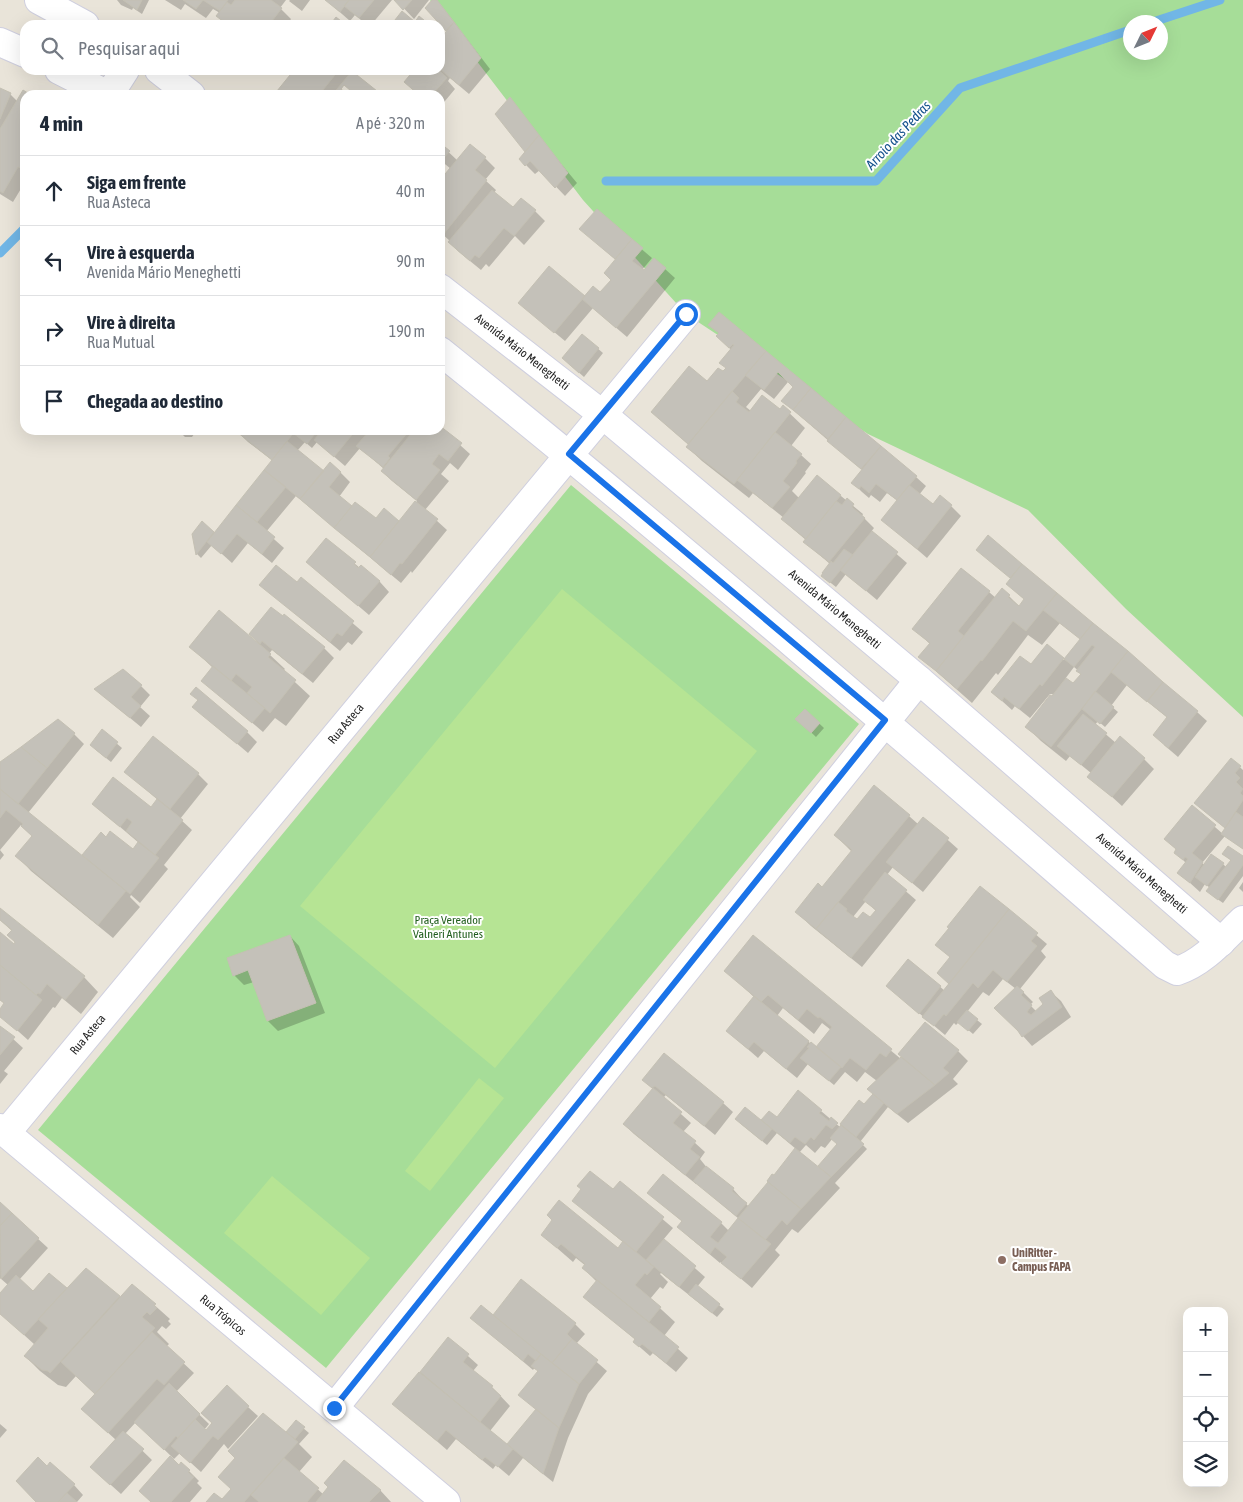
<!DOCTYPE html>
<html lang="pt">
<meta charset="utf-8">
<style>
:root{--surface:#fff;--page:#f6f6f7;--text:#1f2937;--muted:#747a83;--line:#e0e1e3}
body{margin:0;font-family:"Asap Condensed",sans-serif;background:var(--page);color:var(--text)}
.controls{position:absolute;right:15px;bottom:15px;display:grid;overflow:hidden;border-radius:10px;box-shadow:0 5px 20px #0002}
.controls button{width:45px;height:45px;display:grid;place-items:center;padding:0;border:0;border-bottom:1px solid var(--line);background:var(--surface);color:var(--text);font:25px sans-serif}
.compass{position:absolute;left:1123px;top:15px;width:45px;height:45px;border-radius:50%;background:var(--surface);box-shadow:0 5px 20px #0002;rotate:47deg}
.stop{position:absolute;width:15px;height:15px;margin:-11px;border:4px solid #1a73e8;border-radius:50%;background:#fff}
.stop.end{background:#1a73e8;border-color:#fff;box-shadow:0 1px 5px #0008}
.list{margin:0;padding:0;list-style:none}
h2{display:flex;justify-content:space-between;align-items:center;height:65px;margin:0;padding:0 20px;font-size:21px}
h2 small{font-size:16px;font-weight:400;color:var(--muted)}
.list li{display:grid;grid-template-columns:32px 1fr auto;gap:15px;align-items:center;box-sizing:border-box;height:70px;padding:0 20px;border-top:1px solid var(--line)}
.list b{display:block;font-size:19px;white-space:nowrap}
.list p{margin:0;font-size:16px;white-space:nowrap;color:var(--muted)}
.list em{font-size:16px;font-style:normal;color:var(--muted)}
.icon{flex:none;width:28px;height:28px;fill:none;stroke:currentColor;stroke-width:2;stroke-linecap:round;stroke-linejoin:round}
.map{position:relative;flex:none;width:1243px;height:1502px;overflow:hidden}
.search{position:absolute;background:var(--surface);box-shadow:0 5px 20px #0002;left:20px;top:20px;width:425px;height:55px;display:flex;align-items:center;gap:12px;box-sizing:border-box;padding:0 18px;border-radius:15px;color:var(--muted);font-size:19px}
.panel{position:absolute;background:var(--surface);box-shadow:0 5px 20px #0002;left:20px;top:90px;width:425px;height:345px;border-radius:15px}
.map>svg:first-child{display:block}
</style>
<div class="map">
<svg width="1243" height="1502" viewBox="0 0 1243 1502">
<rect width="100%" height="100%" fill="#e9e4d9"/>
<path fill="#a6dd98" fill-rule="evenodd" d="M430 0H1243V717L1126 609 1028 510 868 434 686 314 583 200ZM1130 22H1160V52H1130Z
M571 485 859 724 326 1368 38 1130Z"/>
<path fill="#b6e494" d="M562 589 757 751 495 1068 300 906Z
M479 1078 504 1098 430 1191 405 1171Z
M272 1176 370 1258 321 1315 224 1233Z"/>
<path fill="#0003" fill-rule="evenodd" d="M117 0H149L142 14 133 8 132 10 121 5Z
M165 0H286L280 8 291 19 287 25H227L218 16 220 13 213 9 206 18 185 4 181 10Z
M290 0H310L302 11 289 1Z
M326 0H392L371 25H367L355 15 350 21Z
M396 0H429L414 19Z
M433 0 439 3 490 69 469 94 450 78 448 81 455 89 440 107V95H419L416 70H440V41L448 31 427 8Z
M296 70H357L354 74 380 95H349L352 92 345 84 340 90 346 95H283Z
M0 90 10 94 18 102 23 92 29 95H25V182L13 202 0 194Z
M543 142 577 183 565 196 540 170 535 174 526 165 527 152Z
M440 144 458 161 485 158 495 168 485 180 496 190 494 193 514 209 535 211 545 221 524 245 515 236 489 267 486 264 481 270 459 252 449 242 450 241 440 232V174L444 178 451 169 440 160Z
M597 211 652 258 642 270 644 272 655 260 675 278 627 337 593 308 565 341 530 312 600 294 612 280 616 260 581 229Z
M719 313 916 477 926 486 919 495 933 506H951L961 516 927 558 883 520 898 501 887 493 880 502 871 495 869 498 862 492 853 483 862 470 783 401 794 388 788 382 774 399 761 389 746 407 751 411H780L783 407 805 428 791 446 811 464 805 472 806 473 792 491 800 499 841 496 863 514 862 516 874 528 871 532 907 563 877 600 846 574 836 587 827 580 830 564 815 551 805 542 806 540 793 529 783 519 784 518 753 493 749 498 702 461 687 447 689 445 652 412 707 383 723 373 727 369 731 350 718 336 720 334 710 324Z
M582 335 603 353 584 377 568 363Z
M440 427 470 454 458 470 450 463 441 474 449 481 425 510 447 530 412 573 411 571 401 583 296 496 266 532 284 548 272 563 248 543 232 563 212 545 201 558 197 554 194 534 202 523 215 534 273 461 248 442 238 432 240 430H440ZM305 442 312 448 317 442 345 466 360 448 384 469 382 471 392 481 417 501 399 523 376 520 352 508 339 497 350 482 340 472 324 473 297 451Z
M178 430H197L192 437H185Z
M988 536 1091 623 1087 628 1197 712 1207 721 1178 757 1164 745 1168 718 1127 685 1111 706 1118 712 1105 727 1098 721 1095 725 1116 743 1144 759 1154 769 1122 806 1089 776 1091 773 1070 756 1066 761 1041 741 1027 727 1053 694H1050L1030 718 1015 706 1012 710 992 692 1031 666 1047 645 1064 660 1081 639 1060 623 1042 645 1028 635 998 675 996 673 972 703 920 657 930 644 914 629 962 569 996 598 1009 596 1020 607 1025 600 1008 584 1012 579 982 554ZM1074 667 1082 674 1073 685 1065 679Z
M326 540 360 568 361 567 380 582 389 592 369 615 307 562Z
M301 579 363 632 352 645 348 642 340 651 261 585 297 584Z
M250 634 324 648 334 658 313 683 272 650 269 654 285 669 283 671 310 696 286 726 275 718 263 732 203 681 213 668 191 647 256 642 257 641Z
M141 686 150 695 140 707 150 716 141 727 96 690Z
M199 701 247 732 257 742 248 753 194 707Z
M805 710 824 728 816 737 797 719Z
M102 731 122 748 111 762 96 750Z
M74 734 84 744 28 813 88 862 106 838 133 851 139 843 93 804 151 809 158 800 126 772 153 738 198 774 208 784 180 819 192 830 164 865 168 869 140 903 131 895 130 897 140 907 113 938 31 871 17 856 33 837 21 825 0 850 4 855 0 860V764Z
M1232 760 1243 770V849L1225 836 1202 863 1205 865 1223 864 1227 868 1232 861 1223 854 1243 858V876L1223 903 1213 896 1210 888 1205 884 1200 892 1179 873 1186 863 1175 852 1177 850 1166 839 1192 807 1223 834 1226 829 1196 803Z
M909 816 918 824 923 818 958 849 923 892 893 867 887 875 916 900 862 967 811 926 797 912 823 888 852 852 835 835ZM866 901 876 911 870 919 857 921 853 917Z
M1243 882V892L1239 888Z
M980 887 1047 944 1041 951 1046 957 1020 989 1033 1002 1030 1005 1037 1012 1045 1005 1051 992 1061 1001 1071 1017 1032 1046 1023 1036 1016 989 1003 979 989 996 983 992 967 1012 982 1024 973 1034 959 1022 956 1025 954 1023 945 1035 887 986 909 960 945 991 950 985 951 958 937 945Z
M0 909 84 977 98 992 81 1014 62 998 55 1008 53 1007 28 1040 0 1015V1011L5 1004 0 1000V934L14 945 16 943 12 931 0 920Z
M290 936 299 946 325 1013 278 1031 268 1021 254 982 244 985 234 975Z
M753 936 901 1059 903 1057 958 1051 968 1061 953 1079 958 1084 908 1123 888 1107 860 1142 867 1149 835 1183 840 1188 798 1233 792 1229 775 1250 780 1255 752 1288 721 1262 720 1263 689 1237 679 1227 683 1222 649 1193 721 1223 729 1231 739 1219 697 1183 696 1184 634 1134 624 1124 653 1089 644 1080 723 1103 733 1112 715 1135 666 1095 663 1098 691 1123 683 1132 705 1152 700 1159 708 1169 733 1189 749 1207 796 1149 777 1133 767 1145 741 1124 762 1122 769 1113 777 1119 821 1111 840 1127 859 1102 865 1106 874 1094 877 1081 865 1072 857 1082 845 1072 834 1085 808 1064 797 1078 764 1051 758 1058 727 1031 754 997 726 971ZM783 1008 814 1034 822 1023 831 1030 821 1052 777 1016ZM833 1138 838 1144 824 1173 799 1153 806 1145 815 1153 821 1146 825 1148Z
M0 1027 23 1048 4 1071 8 1074 0 1084Z
M620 1183 673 1228 663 1240 705 1277 697 1287 724 1309 717 1317 661 1273 660 1274 668 1282 663 1289 660 1287 650 1299 675 1322 664 1336 688 1358 676 1372 653 1353 650 1356 634 1342 636 1340 585 1297 597 1282 583 1268 586 1266 576 1258 573 1262 542 1235 618 1250 624 1243 574 1201 613 1191Z
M0 1204 48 1248 19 1280 33 1293 49 1274 67 1290 86 1269 121 1298 132 1285 170 1319 168 1321 171 1324 166 1329 162 1326 157 1332 169 1344 166 1347 194 1373 176 1392 209 1424 204 1430 206 1431 213 1424 202 1413 248 1407 258 1416 228 1449 224 1444 201 1472 180 1453 174 1459 136 1422 125 1434 152 1460 121 1494 102 1477 116 1440 93 1419 96 1395 76 1376 66 1387 58 1385 40 1371 25 1356 35 1345 0 1313V1294L8 1285 0 1278Z
M493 1316 575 1324 585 1334 576 1344 607 1371 588 1394 568 1438 553 1482 523 1458 509 1476 496 1465 493 1469 456 1439 447 1450 394 1404 449 1339 478 1365 473 1371 492 1387 510 1406 490 1431 507 1446 536 1410 539 1371 535 1367 533 1370 472 1318Z
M296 1422 309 1433 299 1444 312 1457 299 1472 324 1495 380 1490 391 1502H207L222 1501 290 1437Z
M0 1424 7 1430 0 1438Z
M182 1464 199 1481 197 1483 202 1488 190 1502H152Z
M48 1467 74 1485 83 1495 77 1502H38Z"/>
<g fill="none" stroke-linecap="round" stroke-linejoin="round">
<path stroke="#71b6e6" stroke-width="9" d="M1153 22 1220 0
M606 181H876L960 88 1130 30
M0 253 25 228"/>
</g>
<path fill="#c4c1b9" stroke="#c4c0b3" d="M123 0H142L137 10Z
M183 0H203L196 9Z
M203 0H228L220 11Z
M235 0H271L282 8 269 25H228L216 16 227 2 231 5Z
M325 0H349L340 12Z
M349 0H374L359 18 344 6Z
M394 0H412L403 10Z
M432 0H437L454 22 446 31 425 8Z
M402 11 415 22 419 16 430 25H391Z
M336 17 346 25H330Z
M454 22 481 58 459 85 440 69V39Z
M294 70H339L319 95H281L277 91Z
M414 70H439L447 78 432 95H419L404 82Z
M352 71 382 95H348L351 91 344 85 341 89 348 95H332Z
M0 88 11 93 0 119Z
M23 90 31 95H25V161L21 168 18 167 3 193 0 191V129Z
M510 97 539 135 525 152 495 114Z
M539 135 568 173 555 188 530 161 525 166 519 159Z
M440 143 450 151 441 161 440 160Z
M470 144 486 157 475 170 487 180 443 235 440 232V180Z
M492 190 513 207 521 198 536 210 514 236 504 228 479 258 475 255 470 261 448 242Z
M597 209 632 239 615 259 579 229Z
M632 239 643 248 632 261 644 270 654 258 666 268 616 328 582 299 593 286 600 292 611 280 604 273Z
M549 266 585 296 554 333 518 303Z
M719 312 766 351 688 444 651 412 689 366 707 381 718 368 723 371 726 368 719 363 734 345 733 344 729 348 716 336 719 333 708 325Z
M582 334 599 348 579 373 562 358Z
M766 351 811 388 793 410 781 401 793 387 778 372 764 390 745 375Z
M811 388 846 417 828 439 793 410Z
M732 391 739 398 736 402 749 412 762 395 780 409 783 405 791 412 734 484 686 447Z
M846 417 881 446 861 469 827 441Z
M440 426 462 443 448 461 439 454 432 464 440 470 416 500 381 471 414 430H440Z
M238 430H296L272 460 237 432Z
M296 430H318L307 444 293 433Z
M322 430H356L334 457 314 440Z
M370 430H410L388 456 390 458 383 467 356 446Z
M775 432 802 454 796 461 797 463 783 481 790 487 772 508 737 480Z
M287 441 324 471 300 499 264 470Z
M881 446 917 476 897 500 876 484 869 493 861 486 859 489 851 483Z
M330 462 341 472 329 487 352 506 334 528 300 499Z
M264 470 286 487 257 522 236 505Z
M817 475 841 495 806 539 781 519Z
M909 485 933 504 940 495 952 505 917 549 881 520Z
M847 498 854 504 852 507 865 518 829 562 803 542 836 501 842 505Z
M415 501 438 519 402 564 400 563 391 575 370 557Z
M355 502 376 518 384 508 399 521 370 557 334 528Z
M236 505 275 537 262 554 237 534 221 554 207 542Z
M202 521 214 532 196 555 192 534Z
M872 531 898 552 866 591 840 570Z
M988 535 1022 564 1010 578 976 550Z
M326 538 356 562 354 564 358 568 361 565 380 581 358 606 306 562Z
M844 549 853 555 830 583 821 576 823 573H822L831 561 833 563Z
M1022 564 1057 593 1026 631 1013 621 982 661 981 660 957 689 936 671 1002 588 1010 595 1008 597 1019 606 1024 599 1006 584Z
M276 565 297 582 301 577 354 621 342 636 337 633 330 642 259 585Z
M961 568 990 591 958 631 964 636 936 671 918 657 930 643 912 629Z
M1057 593 1093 623 1080 639 1043 610Z
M271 607 283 616 284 614 325 647 302 674 262 641 260 644 249 634Z
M219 610 271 654 268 657 296 680 270 713 247 693 252 687 236 674 231 681 189 647Z
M1093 623 1128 651 1051 747 1025 727 1050 695 1052 696 1066 678 1073 683 1081 674 1076 671 1095 647 1092 645 1074 667 1064 659Z
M1047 644 1064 658 1042 686 1040 684 1019 709 1004 697 1002 701 991 692 1020 656 1031 664Z
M1128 651 1163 682 1147 702 1111 672Z
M213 666 265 708 252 723 201 681Z
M123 669 142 685 131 697 141 706 130 718 94 689Z
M1163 682 1198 711 1168 748 1153 735 1167 717 1147 701Z
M196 687 248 731 237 744 192 707 198 700 190 694Z
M1095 691 1114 707 1100 724 1082 709Z
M805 709 820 723 811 733 795 719Z
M1083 714 1107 733 1081 765 1057 746Z
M58 719 75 733 47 768 21 747Z
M102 729 118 742 106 758 90 745Z
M153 736 199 773 170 809 124 772Z
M1120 736 1145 758 1112 797 1087 777Z
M21 747 47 768 18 804 0 789V762Z
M1231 758 1241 766 1235 773 1240 778 1236 782 1243 789 1240 793 1243 796V800L1225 828 1194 803Z
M113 777 151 807 157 799 183 820 155 855 126 831 132 822 127 818 120 827 92 804Z
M874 785 910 815 816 929 795 912 818 883 822 887 852 850 834 835Z
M0 789 126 891 98 925 15 856 32 836 21 826 23 824 6 810 0 818Z
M1192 805 1216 825 1192 853 1203 862 1190 883 1177 873 1188 859 1185 857 1183 860 1174 853 1176 849 1164 839Z
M1236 812 1243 817V849L1221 834Z
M923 817 949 838 912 883 886 862Z
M110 831 133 849 138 842 159 858 130 894 82 855 101 832 106 837Z
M1228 846 1243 856V865L1218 900 1206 891 1231 860 1222 854Z
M1211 854 1224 863 1207 886 1195 877Z
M885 872 907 890 851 958 816 929 838 902 847 909 846 911 857 919 863 912 870 917 876 910 863 900Z
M980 886 1009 909 949 984 937 973 950 957 935 945 949 928 947 927Z
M0 908 85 976 65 1000 47 984 40 994 38 993 36 995 0 965V932L14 944 15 942 7 935 12 930 0 920Z
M1009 909 1038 933 1031 941 1037 946 1007 982 993 970 978 988 973 983 946 1016 944 1014 934 1026 922 1017Z
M290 935 316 1003 267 1021 248 970 233 976 227 958Z
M753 935 892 1049 886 1057 880 1053 866 1070 850 1058 842 1068 816 1047 832 1027 820 1017 818 1018 807 1009 798 1020 768 995 761 1002 724 971Z
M908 959 941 986 919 1014 886 986Z
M0 965 42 1000 17 1031 0 1017V1009L4 1003 0 1000Z
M1017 986 1024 992 1021 995 1032 1005 1027 1012 1031 1015 1043 1004 1039 998 1051 990 1062 1007 1022 1037 1018 1031 994 1008Z
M754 996 809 1041 786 1069 754 1042 748 1049 726 1031Z
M967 1010 978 1019 968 1031 957 1022Z
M925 1022 959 1050 943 1068 949 1073 935 1085 898 1054Z
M0 1026 15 1037 0 1055Z
M811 1042 841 1067 829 1081 800 1058 809 1048 807 1047Z
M664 1053 724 1102 704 1126 655 1086 652 1088 642 1080Z
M901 1057 935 1085 897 1114 867 1089Z
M653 1088 682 1112 673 1123 696 1141 690 1149 700 1157 685 1175 623 1124Z
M798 1090 822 1110 819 1113 829 1121 831 1117 838 1123 832 1129 826 1125 814 1140 811 1137 805 1144 795 1137 790 1143 761 1120 769 1111 777 1117Z
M873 1094 884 1103 856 1137 840 1124 859 1100 864 1104Z
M745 1107 772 1129 762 1141 735 1119Z
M841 1125 864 1144 831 1177 818 1166 837 1144 830 1138Z
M795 1148 831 1177 801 1209 767 1181 772 1174 774 1175Z
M706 1166 734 1188 732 1191 747 1203 736 1216 693 1181Z
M590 1171 613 1189 620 1181 664 1217 636 1252 572 1201 581 1189 577 1186Z
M663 1174 722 1222 710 1237 718 1243 738 1218 771 1244 741 1279 721 1263 727 1257 715 1247 710 1254 677 1227 682 1221 647 1193Z
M768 1182 801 1209 787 1225 782 1220 765 1240 738 1218Z
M559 1200 618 1248 623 1241 654 1267 647 1275 645 1273 635 1285 661 1307 649 1322 582 1268 585 1264 561 1244 557 1248 541 1235 552 1220 547 1215Z
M0 1202 12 1213 0 1226Z
M12 1213 39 1238 1 1279 0 1226Z
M664 1239 696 1266 679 1287 646 1260Z
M86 1268 120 1296 50 1373 48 1371 42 1370 24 1356 48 1328 38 1319Z
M49 1273 67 1288 24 1335 0 1314V1293L16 1275 33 1291Z
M521 1279 576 1323 567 1334 572 1339 552 1363 493 1315Z
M597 1280 679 1347 666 1363 642 1344 639 1347 633 1342 635 1339 583 1297Z
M132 1284 156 1304 154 1305 157 1308 150 1315 147 1312 142 1317 155 1328 95 1394 61 1362Z
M696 1284 720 1304 712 1313 688 1294Z
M481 1305 541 1354 536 1361 528 1354 523 1361 470 1318Z
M152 1332 185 1362 164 1385 157 1379 108 1433 81 1409Z
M448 1337 469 1354 463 1362 493 1386 491 1387 501 1396 480 1422 420 1372Z
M572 1339 598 1360 579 1384 552 1363Z
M541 1354 579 1384 559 1428 518 1395 538 1371 531 1366Z
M419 1372 513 1449 498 1467 485 1457 482 1460 446 1430 437 1441 392 1404Z
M169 1383 200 1414 178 1438 176 1436 164 1450 134 1422Z
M227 1385 249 1406 218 1440 213 1436 190 1463 171 1446 195 1419 206 1430 212 1423 201 1413Z
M536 1409 559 1428 543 1474 507 1444Z
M263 1413 298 1442 244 1502H206L214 1493 222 1499 231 1489 218 1477 235 1458 228 1451Z
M296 1420 305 1427 295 1439 286 1432Z
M123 1431 144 1449 110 1485 90 1467Z
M170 1456 179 1465 181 1462 190 1470 188 1472 194 1477 171 1502H151L139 1491Z
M38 1457 47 1466 50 1462 75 1484 58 1502H36L16 1481Z
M284 1458 319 1488 307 1502H259L251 1495Z
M344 1460 381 1490 369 1502H316L328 1487 324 1483Z
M67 1493 77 1502H58Z"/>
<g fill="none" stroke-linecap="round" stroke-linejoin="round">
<defs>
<g id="minor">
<path d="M39 0 85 25"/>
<path d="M0 42 25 53"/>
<path d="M59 70 108 95"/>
<path d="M159 70 191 95"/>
<path d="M109 95 125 70"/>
<path id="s1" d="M440 288 602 414 919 680 1221 942"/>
<path d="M440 351C687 549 926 757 1165 965L1177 971C1203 963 1224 938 1243 920"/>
<path id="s2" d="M0 1128 446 1502"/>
<path id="s3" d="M6 1133 686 314"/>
<path d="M334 1408 919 680"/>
</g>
</defs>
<use href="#minor" stroke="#cfcfdf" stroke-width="30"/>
<use href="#minor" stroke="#fff" stroke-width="28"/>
</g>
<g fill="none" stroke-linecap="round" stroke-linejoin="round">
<path stroke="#1a73e8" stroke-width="6" d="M334 1408 885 720 569 454 686 314"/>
</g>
<circle fill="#8d6e63" stroke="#fff" stroke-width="2" cx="1002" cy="1260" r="5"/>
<g text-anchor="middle" stroke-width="4" stroke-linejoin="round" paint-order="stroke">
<g font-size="12" fill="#272727" stroke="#fff">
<text dy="4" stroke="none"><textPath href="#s1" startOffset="104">Avenida Mário Meneghetti</textPath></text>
<text dy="4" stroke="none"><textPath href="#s1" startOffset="509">Avenida Mário Meneghetti</textPath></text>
<text dy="4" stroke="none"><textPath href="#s3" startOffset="532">Rua Asteca</textPath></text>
<text dy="4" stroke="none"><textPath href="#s1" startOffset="914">Avenida Mário Meneghetti</textPath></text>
<text dy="4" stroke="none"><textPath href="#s3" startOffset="128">Rua Asteca</textPath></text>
<text dy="4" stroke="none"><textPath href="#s2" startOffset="291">Rua Trópicos</textPath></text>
</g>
<g font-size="12" fill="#215e1d" stroke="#fff">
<text x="448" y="924">Praça Vereador<tspan x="448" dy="14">Valneri Antunes</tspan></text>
</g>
<g font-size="12" font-weight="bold" fill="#785e54" stroke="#fff" text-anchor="start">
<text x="1012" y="1257">UniRitter -<tspan x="1012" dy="14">Campus FAPA</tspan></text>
</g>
<g font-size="14" font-style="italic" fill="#15528d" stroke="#fff">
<text transform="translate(898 135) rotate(-47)" y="5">Arroio das Pedras</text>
</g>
</g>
</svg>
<div class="controls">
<button>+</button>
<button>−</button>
<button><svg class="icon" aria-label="locate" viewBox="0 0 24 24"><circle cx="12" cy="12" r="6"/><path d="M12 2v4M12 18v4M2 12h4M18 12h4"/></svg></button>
<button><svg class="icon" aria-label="layers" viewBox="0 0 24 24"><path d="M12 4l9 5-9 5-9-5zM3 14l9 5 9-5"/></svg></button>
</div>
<svg class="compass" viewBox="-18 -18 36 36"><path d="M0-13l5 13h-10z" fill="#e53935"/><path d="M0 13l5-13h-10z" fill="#747a83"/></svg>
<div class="stop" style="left:686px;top:314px"></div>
<div class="stop end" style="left:334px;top:1408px"></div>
<div class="search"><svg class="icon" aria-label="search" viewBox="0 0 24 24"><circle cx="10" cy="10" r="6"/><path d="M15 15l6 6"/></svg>Pesquisar aqui</div>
<section class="panel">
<h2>4 min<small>A pé · 320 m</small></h2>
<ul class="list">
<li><svg class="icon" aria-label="ahead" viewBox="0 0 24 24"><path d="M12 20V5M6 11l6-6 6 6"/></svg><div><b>Siga em frente</b><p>Rua Asteca</p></div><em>40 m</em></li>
<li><svg class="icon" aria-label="left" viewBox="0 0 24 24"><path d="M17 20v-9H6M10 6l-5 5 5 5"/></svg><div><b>Vire à esquerda</b><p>Avenida Mário Meneghetti</p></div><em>90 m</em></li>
<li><svg class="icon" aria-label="right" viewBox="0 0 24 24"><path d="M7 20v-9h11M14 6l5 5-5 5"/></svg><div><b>Vire à direita</b><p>Rua Mutual</p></div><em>190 m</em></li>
<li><svg class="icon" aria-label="arrive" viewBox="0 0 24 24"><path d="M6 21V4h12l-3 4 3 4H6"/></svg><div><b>Chegada ao destino</b></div></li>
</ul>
</section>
</div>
